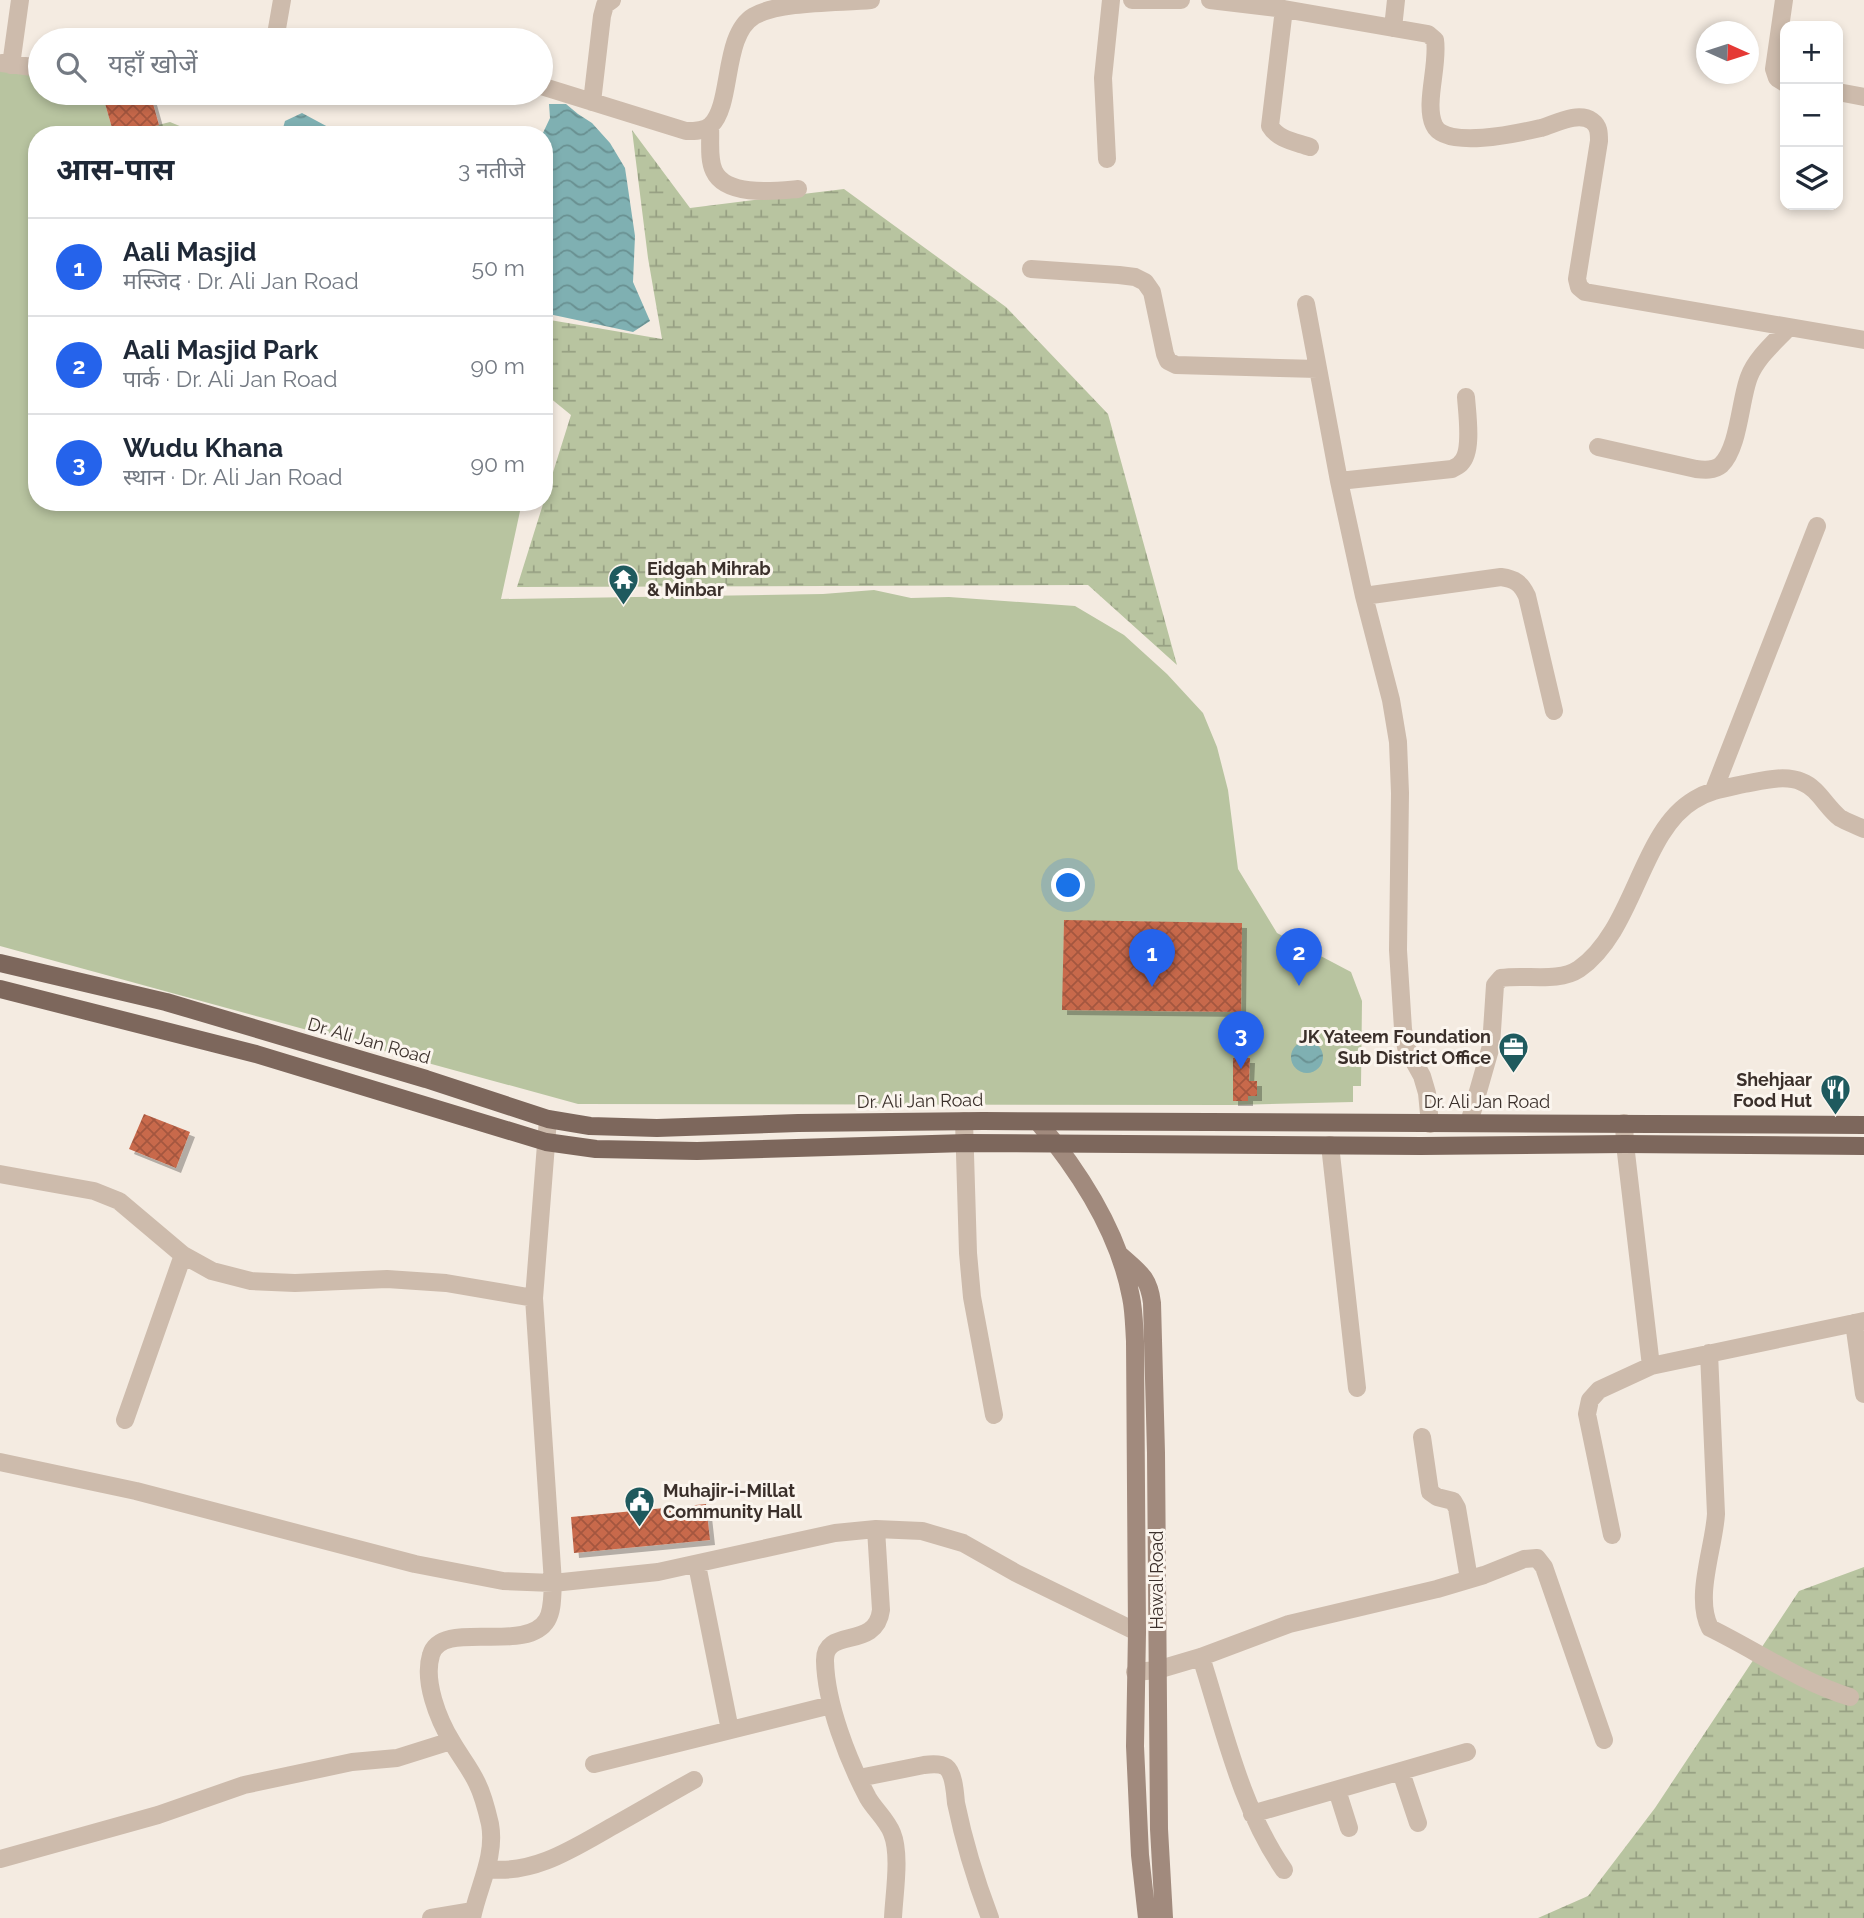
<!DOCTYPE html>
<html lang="hi">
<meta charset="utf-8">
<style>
:root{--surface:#fff;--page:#f2f2f3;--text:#1f2937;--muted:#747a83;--line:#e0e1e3;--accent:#2563eb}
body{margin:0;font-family:Raleway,"Noto Sans Devanagari",sans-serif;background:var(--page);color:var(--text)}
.controls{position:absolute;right:21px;top:21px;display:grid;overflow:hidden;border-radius:14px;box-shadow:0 4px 10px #0003}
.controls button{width:63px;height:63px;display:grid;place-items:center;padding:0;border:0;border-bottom:2px solid var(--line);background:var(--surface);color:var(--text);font:35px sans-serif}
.compass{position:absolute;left:1696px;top:21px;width:63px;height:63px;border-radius:50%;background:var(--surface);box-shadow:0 4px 10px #0003;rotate:93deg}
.you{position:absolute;left:1069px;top:886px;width:24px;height:24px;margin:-18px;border:5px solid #fff;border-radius:50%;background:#1a73e8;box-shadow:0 0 0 10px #1a73e833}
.badge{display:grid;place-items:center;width:46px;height:46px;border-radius:50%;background:var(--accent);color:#fff;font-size:23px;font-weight:700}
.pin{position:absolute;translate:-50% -58px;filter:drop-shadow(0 2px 4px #0008)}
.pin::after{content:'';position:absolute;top:37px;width:24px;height:21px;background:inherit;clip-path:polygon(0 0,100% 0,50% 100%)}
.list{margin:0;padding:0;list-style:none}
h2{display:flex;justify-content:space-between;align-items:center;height:91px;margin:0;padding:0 28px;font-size:30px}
h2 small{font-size:23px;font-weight:400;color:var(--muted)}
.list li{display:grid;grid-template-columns:46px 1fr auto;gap:21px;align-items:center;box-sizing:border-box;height:98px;padding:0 28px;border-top:2px solid var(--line)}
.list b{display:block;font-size:26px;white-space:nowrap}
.list p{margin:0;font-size:23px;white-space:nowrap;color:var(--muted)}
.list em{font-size:23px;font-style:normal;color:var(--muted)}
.icon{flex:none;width:38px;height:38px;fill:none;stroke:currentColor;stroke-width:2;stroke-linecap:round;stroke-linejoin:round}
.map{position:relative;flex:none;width:1864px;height:1918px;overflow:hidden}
.search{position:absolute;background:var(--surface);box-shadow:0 4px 10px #0003;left:28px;top:28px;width:525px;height:77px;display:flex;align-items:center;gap:18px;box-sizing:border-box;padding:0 24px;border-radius:38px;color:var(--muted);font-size:26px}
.panel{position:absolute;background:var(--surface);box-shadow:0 4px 10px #0003;left:28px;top:126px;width:525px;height:385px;border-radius:28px}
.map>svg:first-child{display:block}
</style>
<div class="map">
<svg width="1864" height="1918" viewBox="0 0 1864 1918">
<defs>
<pattern id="wetland-marsh" width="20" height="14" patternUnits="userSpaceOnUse" patternTransform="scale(1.75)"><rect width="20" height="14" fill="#b8c4a0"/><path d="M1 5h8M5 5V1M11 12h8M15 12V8" fill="none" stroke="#97a083"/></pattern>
<pattern id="water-waves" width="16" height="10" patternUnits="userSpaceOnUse" patternTransform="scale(1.75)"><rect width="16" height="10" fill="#7fb0b2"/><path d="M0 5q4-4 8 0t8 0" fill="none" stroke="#699091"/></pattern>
<pattern id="building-cross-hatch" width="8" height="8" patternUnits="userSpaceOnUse" patternTransform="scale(1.75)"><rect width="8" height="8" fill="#c8694b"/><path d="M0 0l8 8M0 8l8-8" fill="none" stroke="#a4573f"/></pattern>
<filter id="shadow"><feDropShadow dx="5" dy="5" stdDeviation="0" flood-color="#0004"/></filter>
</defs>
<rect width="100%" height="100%" fill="#f4ebe1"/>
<path fill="url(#wetland-marsh)" d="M632 130 690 208 844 189 1006 307 1108 414 1177 665 1088 585 517 587 571 415 544 393V319L662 339 648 258Z
M1864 1567V1918H1538L1588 1896 1655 1808 1799 1591Z"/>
<path fill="#b8c4a0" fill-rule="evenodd" d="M0 66 40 74V93H102L114 135H37V502H522L501 599 823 594 874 590 911 598 949 597 1075 606 1124 635 1167 674 1203 713 1217 747 1228 790 1238 869 1277 933 1351 972 1362 1001 1361 1086H1353V1102L1233 1105 578 1104 0 946ZM1064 921 1242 923 1241 1012 1063 1010ZM1318 1045 1322 1060 1317 1069 1303 1072 1295 1067 1292 1052ZM1233 1058H1250L1249 1081H1257V1095L1248 1096 1247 1101H1233Z
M170 122 194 132 195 135H119Z"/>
<path fill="url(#water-waves)" d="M549 104H566L578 114 592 123 610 143 625 168 635 236 633 282 650 321 633 332 544 313V135H542L550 118Z
M302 113 343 135H281L285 121Z
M1291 1057a16 16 0 1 1 32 0a16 16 0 1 1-32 0Z"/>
<path fill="url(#building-cross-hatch)" filter="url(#shadow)" d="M102 93H150L159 125 114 135Z
M1064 920 1242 923 1241 1012 1062 1010Z
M1233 1058H1250L1249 1081H1257V1096H1248V1101H1233Z
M144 1114 190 1132 176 1168 129 1149Z
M706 1504 710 1540 574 1553 571 1517Z"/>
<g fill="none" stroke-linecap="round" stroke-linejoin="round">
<path stroke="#cdbbac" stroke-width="18" d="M1132 0H1181
M1210 0 1284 9 1428 34 1435 40C1439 65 1424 104 1434 125 1445 150 1519 133 1541 128 1555 124 1578 111 1592 121 1599 126 1599 133 1599 141L1577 279 1579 287 1585 292 1864 340
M1784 0 1774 69 1777 78 1785 83
M1284 9 1270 126C1278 140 1296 142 1310 147
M1393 28 1396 0
M275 40 282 0
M2 63 40 68
M11 65 20 0
M541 86 686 131C694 131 705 131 711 125 733 104 722 35 754 16 781 1 839 3 871 0
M1838 92 1864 97
M592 102 602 16 605 5 612 0
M710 126C711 140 708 159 714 171 726 197 775 191 798 189
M1107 159 1103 78 1111 0
M1031 269 1119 275 1135 277 1145 282 1152 292 1165 354 1168 361 1176 365 1318 369
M1306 304 1339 481 1364 596 1391 700 1398 742 1400 793 1398 950 1403 1029 1406 1047 1422 1076 1427 1093 1430 1124
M1598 447 1696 469C1704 470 1714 471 1721 465 1739 448 1740 400 1749 377 1756 358 1775 342 1789 327
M1339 481 1452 469C1455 467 1459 466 1461 463 1473 452 1467 413 1466 397
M1364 596 1501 577C1515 579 1521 583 1527 596L1554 711
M1714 790 1817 526
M964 1121 968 1253 972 1297 994 1415
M1469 1123 1491 1046 1495 985 1501 978C1526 974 1558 983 1579 969 1635 930 1640 832 1694 800 1710 790 1726 788 1744 784 1761 781 1785 774 1802 782 1818 788 1826 807 1840 818 1847 822 1856 825 1864 829
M1624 1123 1625 1144 1651 1366
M1330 1145 1357 1388
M0 1174 94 1191 119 1201 183 1255 212 1271 251 1281 295 1283 387 1279 446 1283 534 1298
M1854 1323 1864 1394
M1709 1353 1716 1514C1714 1548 1694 1597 1710 1628 1757 1651 1799 1681 1850 1697
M125 1420 183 1255
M1422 1437 1430 1492 1437 1497 1453 1501 1457 1508 1469 1579
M0 1462 136 1491 415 1564 503 1581 553 1583 658 1572 835 1533 876 1529 922 1531 963 1543 1016 1573 1137 1632
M876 1529 881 1610C876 1651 824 1626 825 1661 826 1704 848 1760 868 1798 875 1810 887 1820 892 1833 901 1855 894 1894 893 1918
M1612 1535 1587 1414 1590 1400 1599 1390 1651 1366 1864 1321
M697 1565 730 1730
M1201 1657C1224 1729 1241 1808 1284 1870
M1135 1672 1157 1670 1201 1657 1289 1624 1437 1589 1484 1575 1524 1559 1537 1558 1544 1567 1604 1740
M594 1764 831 1705
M1401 1772 1418 1823
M859 1778 924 1765C931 1764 940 1763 946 1767 954 1773 955 1793 956 1803 964 1842 976 1881 990 1918
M1337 1790 1349 1828
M1252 1814 1467 1752
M0 1859 158 1815 244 1785 352 1762 397 1758 451 1741
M488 1869C534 1875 574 1848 613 1826 640 1811 667 1795 694 1780
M431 1918 473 1911
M472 1918C478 1887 496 1857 490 1824 487 1811 483 1795 477 1783 470 1768 460 1756 452 1742 438 1719 423 1681 431 1655 441 1618 526 1655 547 1620 553 1610 552 1595 553 1583L534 1298 548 1119"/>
<path stroke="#a18a7d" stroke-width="18" d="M1038 1122C1079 1171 1119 1233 1131 1297 1134 1311 1134 1326 1135 1341L1137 1632 1135 1746 1140 1855 1147 1918
M1120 1255C1139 1272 1149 1277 1152 1303L1156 1453 1159 1829 1164 1918"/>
<path stroke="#7d675c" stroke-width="18" d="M0 963 166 1002 426 1079 548 1119 590 1126 657 1128 798 1123 983 1121 1864 1125
M0 989 256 1054 546 1142 596 1149 697 1151 966 1143 1421 1146 1625 1144 1864 1146"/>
</g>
<defs>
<symbol id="temple-pin" viewBox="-11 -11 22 30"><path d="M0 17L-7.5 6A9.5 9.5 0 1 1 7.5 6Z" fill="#1f5a5e" stroke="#fbf5ee"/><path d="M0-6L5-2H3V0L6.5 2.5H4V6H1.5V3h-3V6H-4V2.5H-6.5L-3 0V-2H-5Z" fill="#fff"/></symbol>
<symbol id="office-pin" viewBox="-11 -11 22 30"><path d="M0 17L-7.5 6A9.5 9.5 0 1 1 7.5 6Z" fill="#1f5a5e" stroke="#fbf5ee"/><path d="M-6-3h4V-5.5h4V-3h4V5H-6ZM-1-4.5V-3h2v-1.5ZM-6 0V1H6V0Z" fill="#fff"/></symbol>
<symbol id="restaurant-pin" viewBox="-11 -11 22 30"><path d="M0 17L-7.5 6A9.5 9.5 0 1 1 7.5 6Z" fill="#1f5a5e" stroke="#fbf5ee"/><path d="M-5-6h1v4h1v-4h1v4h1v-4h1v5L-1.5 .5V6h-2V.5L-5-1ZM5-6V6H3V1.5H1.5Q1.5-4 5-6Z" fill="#fff"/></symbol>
<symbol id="civic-pin" viewBox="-11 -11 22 30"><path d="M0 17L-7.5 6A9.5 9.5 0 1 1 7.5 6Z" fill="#1f5a5e" stroke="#fbf5ee"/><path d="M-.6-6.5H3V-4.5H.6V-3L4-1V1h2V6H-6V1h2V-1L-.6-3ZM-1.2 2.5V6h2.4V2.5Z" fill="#fff"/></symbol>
</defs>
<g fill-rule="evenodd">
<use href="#temple-pin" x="606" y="562" width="35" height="47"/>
<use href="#office-pin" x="1496" y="1030" width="35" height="47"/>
<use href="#restaurant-pin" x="1818" y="1072" width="35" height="47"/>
<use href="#civic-pin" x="622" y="1484" width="35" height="47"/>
</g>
<g text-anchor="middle" stroke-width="6" stroke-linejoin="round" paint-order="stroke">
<g font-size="18" font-weight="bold" fill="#3b302b" stroke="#fbf5ee" text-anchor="start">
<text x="647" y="575">Eidgah Mihrab<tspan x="647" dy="21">&amp; Minbar</tspan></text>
<text x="1491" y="1043" text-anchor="end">JK Yateem Foundation<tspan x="1491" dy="21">Sub District Office</tspan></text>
<text x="1812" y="1086" text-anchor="end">Shehjaar<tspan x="1812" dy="21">Food Hut</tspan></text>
<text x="663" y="1497">Muhajir-i-Millat<tspan x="663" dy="21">Community Hall</tspan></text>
</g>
<g font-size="18" fill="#3b302b" stroke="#fbf5ee">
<text transform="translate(369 1041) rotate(16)" y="6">Dr. Ali Jan Road</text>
<text transform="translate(920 1101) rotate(-1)" y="6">Dr. Ali Jan Road</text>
<text x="1487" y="1108">Dr. Ali Jan Road</text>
<text transform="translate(1157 1580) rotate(-90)" y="6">Hawal Road</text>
</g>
</g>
</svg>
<div class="controls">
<button>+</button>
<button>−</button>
<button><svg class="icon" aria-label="layers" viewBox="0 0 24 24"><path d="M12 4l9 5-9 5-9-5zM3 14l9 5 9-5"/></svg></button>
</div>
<svg class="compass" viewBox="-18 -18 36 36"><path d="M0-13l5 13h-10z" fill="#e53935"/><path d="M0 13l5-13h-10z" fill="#747a83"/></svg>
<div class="you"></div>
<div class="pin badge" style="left:1152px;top:987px">1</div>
<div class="pin badge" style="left:1299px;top:986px">2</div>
<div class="pin badge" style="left:1241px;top:1069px">3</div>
<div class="search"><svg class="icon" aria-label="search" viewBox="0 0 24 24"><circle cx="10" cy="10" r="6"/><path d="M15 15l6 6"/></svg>यहाँ खोजें</div>
<section class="panel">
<h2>आस-पास<small>3 नतीजे</small></h2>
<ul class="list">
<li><span class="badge">1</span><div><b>Aali Masjid</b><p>मस्जिद · Dr. Ali Jan Road</p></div><em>50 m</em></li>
<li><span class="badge">2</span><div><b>Aali Masjid Park</b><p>पार्क · Dr. Ali Jan Road</p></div><em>90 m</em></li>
<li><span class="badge">3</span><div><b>Wudu Khana</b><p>स्थान · Dr. Ali Jan Road</p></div><em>90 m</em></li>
</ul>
</section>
</div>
